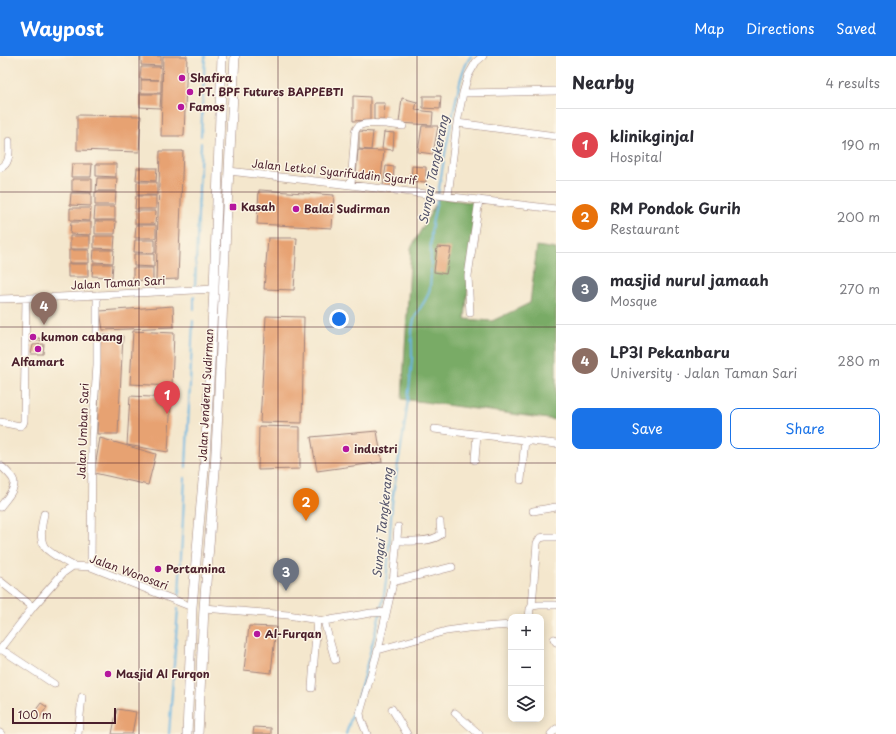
<!DOCTYPE html>
<meta charset="utf-8">
<style>
:root{--surface:#fff;--page:#f7f7f7;--text:#2b2b33;--muted:#7c7c81;--line:#e1e1e2;--accent:#1a73e8}
body{margin:0;font-family:"Playpen Sans",sans-serif;background:var(--page);color:var(--text)}
.controls{position:absolute;right:12px;bottom:12px;display:grid;overflow:hidden;border-radius:8px;box-shadow:0 2px 10px #0003}
.controls button{width:36px;height:36px;display:grid;place-items:center;padding:0;border:0;border-bottom:1px solid var(--line);background:var(--surface);color:var(--text);font:20px sans-serif}
.scale{position:absolute;left:12px;bottom:10px;width:104px;box-sizing:border-box;padding-left:4px;border:2px solid #4a1f2b;border-top:0;font-size:11px;line-height:14px;white-space:nowrap;color:#4a1f2b;-webkit-text-stroke:3px #fcf5e5;paint-order:stroke}
.you{position:absolute;left:339px;top:263px;width:14px;height:14px;margin:-10px;border:3px solid #fff;border-radius:50%;background:#1a73e8;box-shadow:0 0 0 6px #1a73e833}
.badge{display:grid;place-items:center;width:26px;height:26px;border-radius:50%;background:var(--accent);color:#fff;font-size:13px;font-weight:700}
.pin{position:absolute;translate:-50% -33px;filter:drop-shadow(0 1px 2px #0008)}
.pin::after{content:'';position:absolute;top:21px;width:14px;height:12px;background:inherit;clip-path:polygon(0 0,100% 0,50% 100%)}
.list{margin:0;padding:0;list-style:none}
h2{display:flex;justify-content:space-between;align-items:center;height:52px;margin:0;padding:0 16px;font-size:17px}
h2 small{font-size:13px;font-weight:400;color:var(--muted)}
.list li{display:grid;grid-template-columns:26px 1fr auto;gap:12px;align-items:center;box-sizing:border-box;height:72px;padding:0 16px;border-top:1px solid var(--line)}
.list b{display:block;font-size:15px;white-space:nowrap}
.list p{margin:0;font-size:13px;white-space:nowrap;color:var(--muted)}
.list em{font-size:13px;font-style:normal;color:var(--muted)}
.actions{display:flex;gap:8px;padding:12px 16px}
.actions a{flex:1;padding:9px 0;border:1px solid var(--accent);border-radius:8px;text-align:center;font-size:14px;color:var(--accent)}
.actions .main{background:var(--accent);color:#fff}
.icon{flex:none;width:22px;height:22px;fill:none;stroke:currentColor;stroke-width:2;stroke-linecap:round;stroke-linejoin:round}
.map{position:relative;flex:none;width:556px;height:678px;overflow:hidden}
header{display:flex;align-items:center;gap:24px;box-sizing:border-box;height:56px;padding:0 20px;background:var(--accent);color:#fff}
header strong{font-size:19px}
nav{display:flex;gap:22px;margin-inline-start:auto;font-size:14px}
main{display:flex}
aside{flex:1;background:var(--surface)}
.map>svg:first-child{display:block}
</style>
<header>
<strong>Waypost</strong>
<nav><a>Map</a><a>Directions</a><a>Saved</a></nav>
</header>
<main>
<div class="map">
<svg width="556" height="678" viewBox="0 0 556 678">
<rect width="100%" height="100%" fill="#fcf5e5"/>
<filter id="ink" filterUnits="userSpaceOnUse"><feTurbulence type="fractalNoise" baseFrequency=".025" numOctaves="2"/><feDisplacementMap in="SourceGraphic" scale="8" xChannelSelector="R" yChannelSelector="G"/><feConvolveMatrix kernelMatrix="1 2 1 2 8 2 1 2 1" color-interpolation-filters="sRGB"/></filter>
<filter id="wash" filterUnits="userSpaceOnUse"><feTurbulence type="fractalNoise" baseFrequency=".012" numOctaves="4" result="noise"/><feDisplacementMap in="SourceGraphic" scale="16" xChannelSelector="R" yChannelSelector="G"/><feGaussianBlur stdDeviation="0.9" result="paint"/><feColorMatrix in="noise" values="0 0 0 0 0 0 0 0 0 0 0 0 0 0 0 0 0 1.4 0 .05"/><feComposite in="paint" operator="in"/></filter>
<g filter="url(#wash)">
<rect width="100%" height="100%" fill="#f4e7cd"/>
<path fill="#79ab66" stroke="#626548" d="M439 142 476 147 465 263 492 265 530 247 537 190 556 193V364L402 343 411 192Z"/>
<g fill="none" stroke-linecap="round" stroke-linejoin="round">
<path stroke="#68b5e2" stroke-width="2" d="M201 80 205 0
M195 230 201 87
M194 253V240
M186 411 193 265
M179 540 185 422
M381 554C389 519 389 484 392 449 395 416 404 383 407 350 409 334 411 318 412 302 412 291 411 279 413 268 415 254 429 245 430 231 432 214 430 196 431 179 431 167 435 156 437 144 442 112 448 80 455 48 459 32 461 13 471 0
M169 678 178 552
M346 678 362 627 380 558"/>
</g>
<g id="blocks">
<path fill="#e7a272" d="M141 0H161V10L141 9Z
M163 0H187L184 80H161Z
M141 11H161V37H141V24H159L140 23Z
M140 38H161L160 52 140 51Z
M353 40 370 41V64L353 65Z
M423 40H441L440 53 423 52Z
M402 42 417 46 415 54 433 56 432 69 399 67Z
M374 47H385L384 64H374Z
M77 59 141 60 139 96 77 94Z
M422 70H438L433 98 418 96Z
M359 75 373 76 371 94 359 93Z
M384 76 394 77 393 94 382 93Z
M358 94 384 95 381 123 356 120Z
M160 95H183L178 223 156 224Z
M72 108H92L91 121H71Z
M96 108H116V121L96 120Z
M386 110 394 111 393 130H383Z
M412 110 426 111V126L411 125Z
M137 112H157L156 125 136 124Z
M97 122H117L116 135H96Z
M72 123H92V136L72 135Z
M137 126H157V139H137Z
M259 134 334 139 332 172 257 168Z
M95 136H116L115 149H95Z
M71 137H91V150L70 149Z
M136 140H156V153H135Z
M95 151H115V164H94Z
M70 152H91L90 165 70 164Z
M135 155H156L155 168H135Z
M95 165H116L115 178H95Z
M71 166H91V179L70 178Z
M136 169H156V182H135Z
M70 180H90V193H70Z
M94 180H115L114 193 94 192Z
M268 182H297L294 234 264 233Z
M135 184H155V197L134 196Z
M437 191 451 192 446 218 434 216Z
M69 194H89V207H69Z
M94 194H114L113 207 93 206Z
M134 198H154V211L134 210Z
M68 208H88V221H68Z
M93 208H113L112 221 92 220Z
M133 212H153V225L133 224Z
M173 250 174 271 103 274 100 255Z
M266 260 304 261 302 367 260 366Z
M133 275 174 277 172 330 130 328Z
M28 279 45 284 30 286Z
M101 279 123 280 118 378H97Z
M44 288 43 298H31L33 289Z
M130 340 171 342 168 396 127 389Z
M259 370 300 371V413L258 414Z
M377 375 382 406 317 415 311 381Z
M100 382 156 398 148 429 94 417Z
M249 570 276 571 271 617 244 614Z
M41 647 47 651 38 664 32 659Z
M117 653 136 656 132 678H112Z
M254 671 271 672V678H253Z"/>
</g>
</g>
<g filter="url(#ink)">
<use href="#blocks" fill-opacity="0" stroke="#9f837c" stroke-width="1"/>
<g fill="none" stroke-linecap="round" stroke-linejoin="round">
<defs>
<path id="minor" d="M463 37 556 35
M457 67 556 80
M0 112C11 108 9 95 9 85
M229 115 556 153
M351 129 355 76C356 73 357 70 361 69 368 66 395 69 403 70
M448 140 457 67 463 37 468 20 476 6 483 0
M0 243 59 241 214 233
M470 257 468 220 479 144
M0 366 20 370 23 368 24 365 26 242
M434 373 556 388
M475 404 477 378
M0 409C4 413 10 418 13 423 18 432 5 444 0 451
M521 424 525 384
M533 455 556 451
M44 458C42 467 39 481 44 490 48 497 65 505 73 510
M397 485C408 485 433 487 441 478L440 466
M91 511 92 382 97 309V239
M0 525 33 551
M393 527 398 471
M532 550 539 549H556
M204 552 288 559 324 565 371 557 386 556
M529 561 530 553 532 550 537 487 540 482 545 481H556
M324 565 335 604
M554 583 556 586
M1 593 54 628
M0 594 33 551 63 517 73 510 91 511 192 551
M378 594 446 575 468 572 511 569
M312 632 317 564
M392 653 407 678
M455 657 479 678
M0 677 1 678
M78 678 82 641
M367 678 361 663 360 657 378 594 393 527 396 525 452 511
M551 678 556 673"/>
<path id="major" d="M187 678 192 551 205 402 214 233 222 0
M198 678 204 552 215 415 220 314 226 171 235 0"/>
</defs>
<use href="#minor" stroke="#9f837c" stroke-width="8"/>
<use href="#major" stroke="#9f837c" stroke-width="10"/>
<use href="#minor" stroke="#fff" stroke-width="7"/>
<use href="#major" stroke="#fff" stroke-width="9"/>
</g>
</g>
<path fill="none" stroke="#4a1f2b" stroke-width="1" stroke-opacity="0.55" d="M139 0V678M278 0V678M417 0V678M0 136H556M0 271H556M0 407H556M0 542H556"/>
<g fill="#b5179e" stroke="#fcf5e5" stroke-width="1.5">
<circle cx="182" cy="22" r="4"/>
<circle cx="190" cy="36" r="4"/>
<circle cx="181" cy="51" r="4"/>
<rect x="229" y="147" width="8" height="8" rx="2"/>
<circle cx="296" cy="153" r="4"/>
<circle cx="33" cy="281" r="4"/>
<circle cx="38" cy="293" r="4"/>
<circle cx="346" cy="393" r="4"/>
<circle cx="158" cy="513" r="4"/>
<circle cx="257" cy="578" r="4"/>
<circle cx="108" cy="618" r="4"/>
</g>
<g text-anchor="middle" stroke-width="3" stroke-linejoin="round" paint-order="stroke">
<g font-size="11" font-weight="bold" fill="#4a1f2b" stroke="#fcf5e5" text-anchor="start">
<text x="190" y="26">Shafira</text>
<text x="198" y="40">PT. BPF Futures BAPPEBTI</text>
<text x="189" y="55">Famos</text>
<text x="241" y="155">Kasah</text>
<text x="304" y="157">Balai Sudirman</text>
<text x="41" y="285">kumon cabang</text>
<text x="38" y="310" text-anchor="middle">Alfamart</text>
<text x="354" y="397">industri</text>
<text x="166" y="517">Pertamina</text>
<text x="265" y="582">Al-Furqan</text>
<text x="116" y="622">Masjid Al Furqon</text>
</g>
<g font-size="11" fill="#4a1f2b" stroke="#fcf5e5">
<text transform="translate(334 116) rotate(6)" y="4">Jalan Letkol Syarifuddin Syarif</text>
<text transform="translate(118 227) rotate(-3)" y="4">Jalan Taman Sari</text>
<text transform="translate(206 339) rotate(-87)" y="4">Jalan Jenderal Sudirman</text>
<text transform="translate(83 375) rotate(-88)" y="4">Jalan Umban Sari</text>
<text transform="translate(129 516) rotate(20)" y="4">Jalan Wonosari</text>
</g>
<g font-size="12" font-style="italic" fill="#54546b" stroke="#fcf5e5">
<text transform="translate(434 114) rotate(-79)" y="4">Sungai Tangkerang</text>
<text transform="translate(383 467) rotate(-84)" y="4">Sungai Tangkerang</text>
</g>
</g>
</svg>
<div class="controls">
<button>+</button>
<button>−</button>
<button><svg class="icon" aria-label="layers" viewBox="0 0 24 24"><path d="M12 4l9 5-9 5-9-5zM3 14l9 5 9-5"/></svg></button>
</div>
<div class="scale">100 m</div>
<div class="you"></div>
<div class="pin badge" style="left:167px;top:358px;background:#e0444e">1</div>
<div class="pin badge" style="left:306px;top:465px;background:#e8710a">2</div>
<div class="pin badge" style="left:286px;top:535px;background:#6b7280">3</div>
<div class="pin badge" style="left:44px;top:269px;background:#8d6e63">4</div>
</div>
<aside>
<h2>Nearby<small>4 results</small></h2>
<ul class="list">
<li><span class="badge" style="background:#e0444e">1</span><div><b>klinikginjal</b><p>Hospital</p></div><em>190 m</em></li>
<li><span class="badge" style="background:#e8710a">2</span><div><b>RM Pondok Gurih</b><p>Restaurant</p></div><em>200 m</em></li>
<li><span class="badge" style="background:#6b7280">3</span><div><b>masjid nurul jamaah</b><p>Mosque</p></div><em>270 m</em></li>
<li><span class="badge" style="background:#8d6e63">4</span><div><b>LP3I Pekanbaru</b><p>University · Jalan Taman Sari</p></div><em>280 m</em></li>
</ul>
<div class="actions"><a class="main">Save</a><a>Share</a></div>
</aside>
</main>
